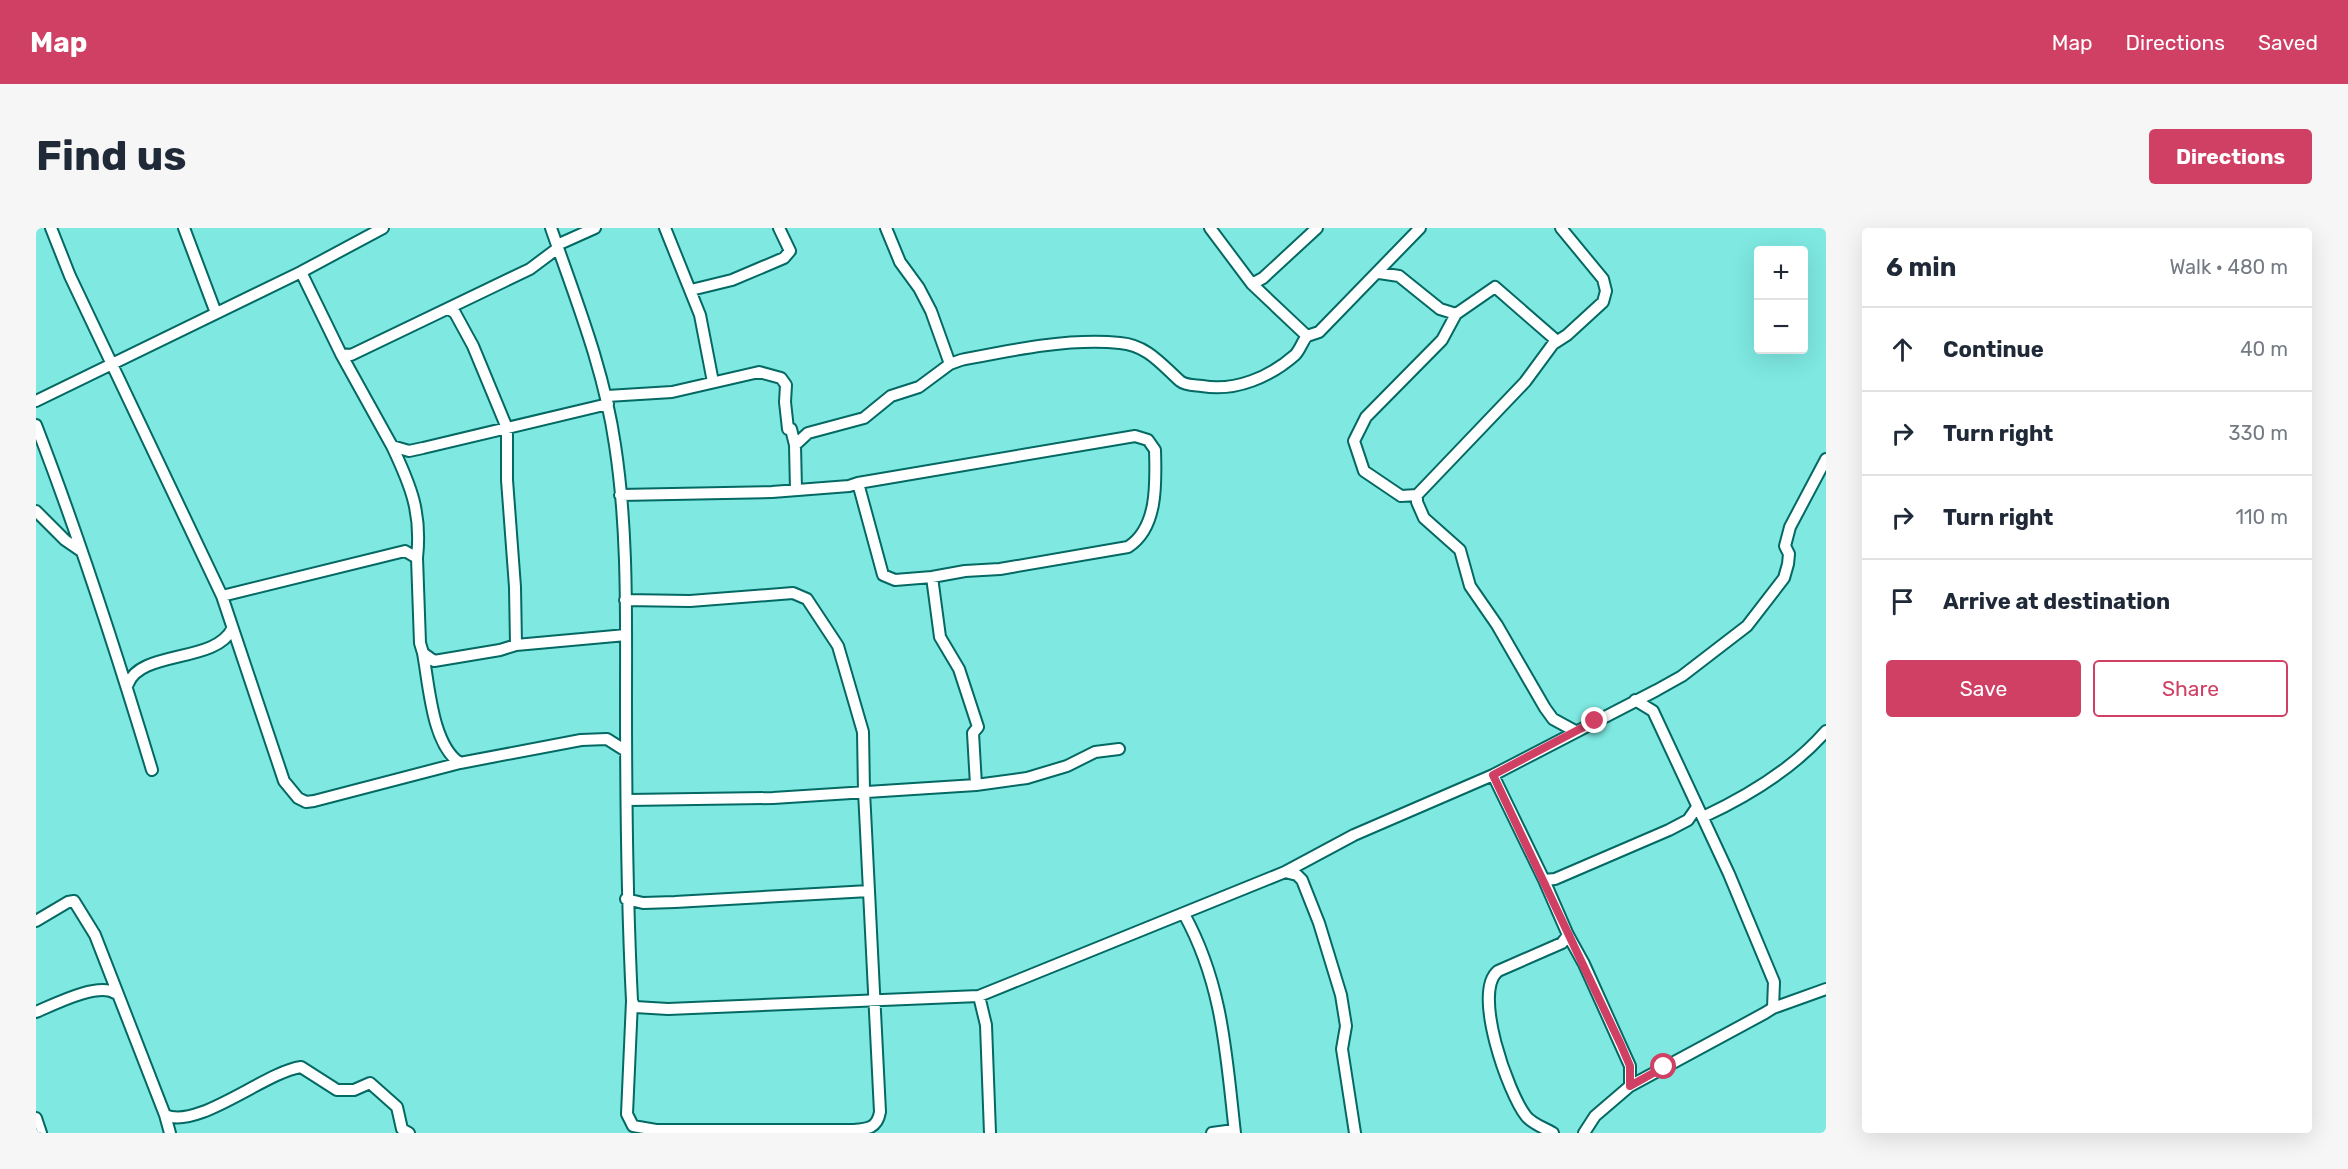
<!DOCTYPE html>
<meta charset="utf-8">
<style>
:root{--surface:#fff;--page:#f6f6f7;--text:#1f2937;--muted:#747a83;--line:#e0e1e3;--accent:#cf4064}
body{margin:0;font-family:Rubik,sans-serif;background:var(--page);color:var(--text)}
.controls{position:absolute;right:18px;top:18px;display:grid;overflow:hidden;border-radius:6px;box-shadow:0 6px 24px #0002}
.controls button{width:54px;height:54px;display:grid;place-items:center;padding:0;border:0;border-bottom:2px solid var(--line);background:var(--surface);color:var(--text);font:30px sans-serif}
.stop{position:absolute;width:18px;height:18px;margin:-14px;border:4px solid #cf4064;border-radius:50%;background:#fff}
.stop.end{background:#cf4064;border-color:#fff;box-shadow:0 2px 6px #0008}
.list{margin:0;padding:0;list-style:none}
h2{display:flex;justify-content:space-between;align-items:center;height:78px;margin:0;padding:0 24px;font-size:26px}
h2 small{font-size:20px;font-weight:400;color:var(--muted)}
.list li{display:grid;grid-template-columns:39px 1fr auto;gap:18px;align-items:center;box-sizing:border-box;height:84px;padding:0 24px;border-top:2px solid var(--line)}
.list b{display:block;font-size:22px;white-space:nowrap}
.list em{font-size:20px;font-style:normal;color:var(--muted)}
.actions{display:flex;gap:12px;padding:18px 24px}
.actions a{flex:1;padding:14px 0;border:2px solid var(--accent);border-radius:6px;text-align:center;font-size:21px;color:var(--accent)}
.actions .main{background:var(--accent);color:#fff}
.icon{flex:none;width:33px;height:33px;fill:none;stroke:currentColor;stroke-width:2;stroke-linecap:round;stroke-linejoin:round}
.map{position:relative;flex:none;width:1790px;height:905px;overflow:hidden;border-radius:6px}
header{display:flex;align-items:center;gap:36px;box-sizing:border-box;height:84px;padding:0 30px;background:var(--accent);color:#fff}
header strong{font-size:28px}
nav{display:flex;gap:33px;margin-inline-start:auto;font-size:21px}
.intro{display:flex;align-items:center;justify-content:space-between;box-sizing:border-box;height:144px;padding:0 36px}
h1{margin:0;font-size:42px}
.button{padding:15px 27px;border-radius:6px;background:var(--accent);color:#fff;font-size:21px;font-weight:700}
main{display:flex;gap:36px;padding:0 36px}
aside{flex:1;background:var(--surface);border-radius:6px;box-shadow:0 6px 24px #0002}
.map>svg:first-child{display:block}
</style>
<header>
<strong>Map</strong>
<nav><a>Map</a><a>Directions</a><a>Saved</a></nav>
</header>
<div class="intro"><h1>Find us</h1><a class="button">Directions</a></div>
<main>
<div class="map">
<svg width="1790" height="905" viewBox="0 0 1790 905">
<rect width="100%" height="100%" fill="#7ee8e1"/>
<g fill="none" stroke-linecap="round" stroke-linejoin="round">
<defs>
<path id="minor" d="M15 0 34 48 186 368 248 553 262 570 270 574 278 573 424 535 545 512 571 511 590 523
M148 0 180 85
M515 0C540 72 568 141 579 217 592 301 590 389 590 474 590 574 591 674 596 773L599 779 632 781 943 768 1249 644 1318 607 1457 547 1621 462 1646 448 1711 398 1748 350 1752 336 1753 326 1749 318 1754 299 1790 231
M629 0 664 87 677 154
M850 0 864 34 883 60 895 83 914 136
M1174 0 1216 56 1271 108 1283 104 1384 0
M1525 0 1567 51 1570 63 1567 74 1531 107 1517 116 1489 154 1381 267V274L1388 290 1424 322 1434 358 1461 397 1509 480 1517 491 1539 503
M521 17 559 0
M265 44 305 126 315 127 494 41 522 20
M1343 45 1363 48 1404 81 1420 86
M1216 56 1227 50 1281 0
M655 62 696 52 748 30 754 23 743 0
M413 81 419 85 437 118 471 200V252L479 359 480 417
M305 126 356 218 373 223 387 220 572 176
M571 168 636 164 723 144 745 150 750 157 749 174 752 201H755L759 217 760 262
M0 173 265 44 347 0
M0 197C44 311 81 426 116 542
M759 217 772 205 828 190 855 168 883 159 914 136 925 132C976 122 1032 110 1084 115 1111 117 1126 137 1144 153 1150 158 1160 157 1166 158 1199 164 1234 149 1259 127 1264 122 1266 114 1271 108
M356 218C375 258 386 285 381 330
M584 267 736 264 813 258 822 255 1099 208 1112 212 1119 222C1120 255 1122 300 1092 319L964 341 929 343 896 349 859 352 847 347 822 255
M1381 267 1365 268 1328 243 1318 213 1330 189 1406 112 1420 86 1459 59 1521 113
M0 283 29 312 45 323
M896 349 904 409 923 441 942 499 937 505 940 557
M186 368 369 323 381 330 384 415 387 425 398 433 464 422 480 417 590 407
M589 372 654 373 757 365 771 371 802 418 827 504 828 563 844 884C841 901 831 901 816 902H620L597 898 591 886 596 773
M387 425C393 457 396 517 424 535
M92 456C104 422 180 435 196 401
M1457 547 1508 652 1532 707 1526 715 1462 743C1436 764 1472 865 1490 888 1496 896 1509 900 1517 905
M592 572 737 570 940 557 991 550 1031 538 1059 524 1083 521
M1667 589C1712 568 1757 541 1790 503
M1249 644 1261 647 1266 652 1283 695 1305 767 1310 798 1306 821 1319 905
M1508 652 1519 651 1633 602 1652 592 1661 579
M590 671 607 675 639 674 833 663
M1148 686C1187 757 1190 826 1199 905
M0 693 32 674 38 673 59 707 129 887C162 902 229 844 265 839L301 862H318L334 855 361 879 366 901 373 905
M1532 707 1548 736 1594 838V858
M943 768 950 797 954 905
M1737 780 1790 761
M0 784C19 776 62 754 79 765
M129 887 134 905
M0 890 5 905
M1176 905 1198 902
M1548 905 1559 888 1594 858 1729 785 1737 780 1738 754 1693 646 1617 483 1599 472"/>
</defs>
<use href="#minor" stroke="#046863" stroke-width="14"/>
<use href="#minor" stroke="#fff" stroke-width="10"/>
</g>
<g fill="none" stroke-linecap="round" stroke-linejoin="round">
<path stroke="#cf4064" stroke-width="8" d="M1559 493 1457 547 1585 817 1594 838V858L1628 839"/>
</g>
</svg>
<div class="controls">
<button>+</button>
<button>−</button>
</div>
<div class="stop" style="left:1628px;top:839px"></div>
<div class="stop end" style="left:1559px;top:493px"></div>
</div>
<aside>
<h2>6 min<small>Walk · 480 m</small></h2>
<ul class="list">
<li><svg class="icon" aria-label="ahead" viewBox="0 0 24 24"><path d="M12 20V5M6 11l6-6 6 6"/></svg><div><b>Continue</b></div><em>40 m</em></li>
<li><svg class="icon" aria-label="right" viewBox="0 0 24 24"><path d="M7 20v-9h11M14 6l5 5-5 5"/></svg><div><b>Turn right</b></div><em>330 m</em></li>
<li><svg class="icon" aria-label="right" viewBox="0 0 24 24"><path d="M7 20v-9h11M14 6l5 5-5 5"/></svg><div><b>Turn right</b></div><em>110 m</em></li>
<li><svg class="icon" aria-label="arrive" viewBox="0 0 24 24"><path d="M6 21V4h12l-3 4 3 4H6"/></svg><div><b>Arrive at destination</b></div></li>
</ul>
<div class="actions"><a class="main">Save</a><a>Share</a></div>
</aside>
</main>
